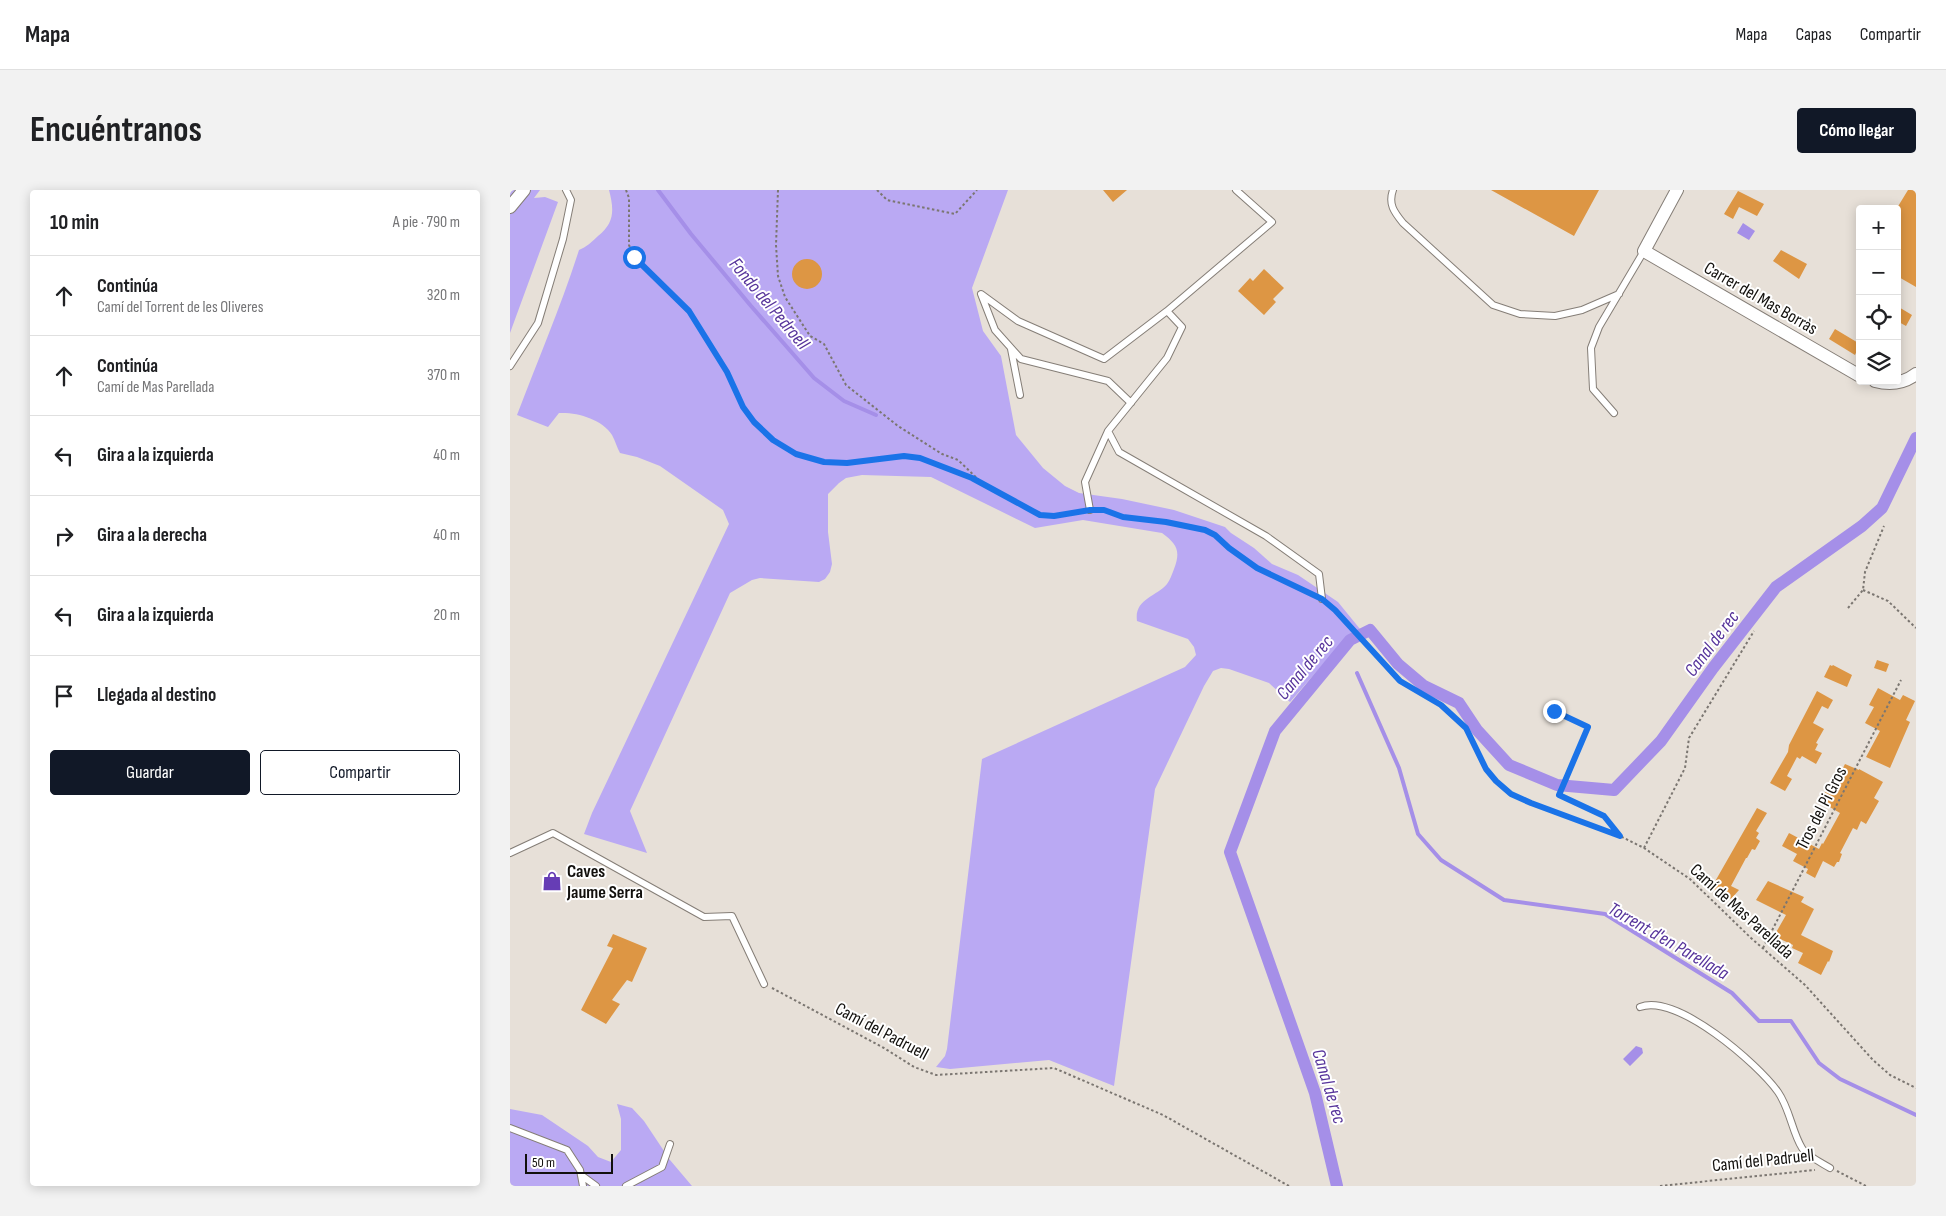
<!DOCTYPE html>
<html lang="es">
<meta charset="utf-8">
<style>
:root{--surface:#fff;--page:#f2f2f2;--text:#202124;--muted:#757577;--line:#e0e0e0;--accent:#111827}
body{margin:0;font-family:"Sofia Sans Condensed",sans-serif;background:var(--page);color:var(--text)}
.controls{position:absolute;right:15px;top:15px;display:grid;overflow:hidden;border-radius:5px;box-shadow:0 2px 12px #0003}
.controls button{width:45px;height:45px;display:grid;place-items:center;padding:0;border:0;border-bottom:1px solid var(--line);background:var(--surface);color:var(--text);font:25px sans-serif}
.scale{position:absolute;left:15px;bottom:12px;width:88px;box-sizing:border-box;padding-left:5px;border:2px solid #12100d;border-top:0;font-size:14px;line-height:18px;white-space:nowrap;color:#12100d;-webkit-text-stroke:4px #fff;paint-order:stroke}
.stop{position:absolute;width:15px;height:15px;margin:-11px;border:4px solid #1a73e8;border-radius:50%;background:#fff}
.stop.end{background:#1a73e8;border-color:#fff;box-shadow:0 1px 5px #0008}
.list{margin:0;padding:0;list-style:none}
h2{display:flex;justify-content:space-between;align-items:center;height:65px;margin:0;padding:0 20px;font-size:21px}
h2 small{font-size:16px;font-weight:400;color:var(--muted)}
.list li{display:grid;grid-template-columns:32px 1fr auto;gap:15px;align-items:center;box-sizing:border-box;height:80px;padding:0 20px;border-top:1px solid var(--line)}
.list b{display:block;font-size:19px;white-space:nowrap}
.list p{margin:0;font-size:16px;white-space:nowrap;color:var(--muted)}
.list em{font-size:16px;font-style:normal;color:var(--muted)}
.actions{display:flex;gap:10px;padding:15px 20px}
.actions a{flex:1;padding:11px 0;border:1px solid var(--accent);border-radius:5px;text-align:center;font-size:18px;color:var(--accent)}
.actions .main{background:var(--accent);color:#fff}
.icon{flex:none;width:28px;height:28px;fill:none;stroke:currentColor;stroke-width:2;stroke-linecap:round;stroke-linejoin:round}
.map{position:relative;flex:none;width:1406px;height:996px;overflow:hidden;border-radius:5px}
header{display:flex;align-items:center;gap:30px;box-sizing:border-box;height:70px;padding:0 25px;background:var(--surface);border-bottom:1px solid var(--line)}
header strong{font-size:24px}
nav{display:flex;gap:28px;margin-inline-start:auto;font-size:18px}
.intro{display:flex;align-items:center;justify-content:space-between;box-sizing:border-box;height:120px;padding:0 30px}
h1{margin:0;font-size:35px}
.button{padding:12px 22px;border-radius:5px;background:var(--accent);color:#fff;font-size:18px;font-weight:700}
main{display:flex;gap:30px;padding:0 30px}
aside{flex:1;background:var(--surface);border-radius:5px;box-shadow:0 2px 12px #0003}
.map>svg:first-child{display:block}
</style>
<header>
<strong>Mapa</strong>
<nav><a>Mapa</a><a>Capas</a><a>Compartir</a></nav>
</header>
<div class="intro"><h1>Encuéntranos</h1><a class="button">Cómo llegar</a></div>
<main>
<aside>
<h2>10 min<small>A pie · 790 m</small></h2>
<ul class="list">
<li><svg class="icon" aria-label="ahead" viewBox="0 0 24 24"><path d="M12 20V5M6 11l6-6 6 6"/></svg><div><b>Continúa</b><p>Camí del Torrent de les Oliveres</p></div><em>320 m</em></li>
<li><svg class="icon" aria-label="ahead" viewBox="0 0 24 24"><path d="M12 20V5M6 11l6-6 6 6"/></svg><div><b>Continúa</b><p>Camí de Mas Parellada</p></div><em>370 m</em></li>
<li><svg class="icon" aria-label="left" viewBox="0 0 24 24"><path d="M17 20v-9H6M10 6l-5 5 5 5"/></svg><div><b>Gira a la izquierda</b></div><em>40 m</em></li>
<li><svg class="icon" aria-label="right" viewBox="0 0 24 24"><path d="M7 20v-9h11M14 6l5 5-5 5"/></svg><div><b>Gira a la derecha</b></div><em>40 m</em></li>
<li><svg class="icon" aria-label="left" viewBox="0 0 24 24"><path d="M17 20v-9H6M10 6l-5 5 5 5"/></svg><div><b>Gira a la izquierda</b></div><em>20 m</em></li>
<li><svg class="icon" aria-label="arrive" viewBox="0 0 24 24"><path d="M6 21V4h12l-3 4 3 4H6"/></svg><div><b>Llegada al destino</b></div></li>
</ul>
<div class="actions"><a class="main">Guardar</a><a>Compartir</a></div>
</aside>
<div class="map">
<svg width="1406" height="996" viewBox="0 0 1406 996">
<rect width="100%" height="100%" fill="#e7e0d8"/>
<path fill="#baa9f3" d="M0 0H30L24 8 35 7 48 12 0 143Z
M99 0H498L462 98 473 141 491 166 506 245 533 278 555 296 569 303 612 309 664 320 715 337 721 343 744 358 762 374 788 385 828 412 850 439 821 465 780 512 759 493 719 479 711 478 703 481 694 496 645 599 604 896 539 870 440 879 426 877 435 866 437 859 472 569 675 477 686 465 684 457 678 449 627 431C624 409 646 407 657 394 660 390 662 384 664 379 671 361 667 354 652 343L573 330 525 338 421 287 352 285 336 288 329 293 318 304V342L322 374 320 382 315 389 309 392 250 388 242 390 220 403 120 621 137 663 74 644 82 623 219 334 213 320 150 276 127 267 110 263C107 258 105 250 102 245 92 229 67 222 49 223L38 237 7 225C28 170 51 116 69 60 76 57 82 52 88 46 105 33 104 19 99 0Z
M107 914 122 918 134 931 160 970 182 996H0V919L32 925 78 956 88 967 101 972 111 960V929Z"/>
<path fill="#a58fe8" d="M1233 33 1245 41 1239 50 1227 43Z
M1126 856 1132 858 1133 863 1120 876 1113 869Z"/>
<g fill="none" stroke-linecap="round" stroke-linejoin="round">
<path stroke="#a58fe8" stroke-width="4" d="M148 0 181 44 241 116 304 188 334 211 366 225
M847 483 889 578 908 644 931 670 994 710 1095 724 1222 803 1249 831H1281L1309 873 1330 889 1406 925"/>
<path stroke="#a58fe8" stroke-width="12" d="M827 996 805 903 720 662 765 541 840 450 860 440 888 474 914 496 949 513 967 540 999 575 1047 595 1104 600 1151 551 1203 478 1266 397 1352 336 1372 318 1406 248"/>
</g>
<path fill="#dd9644" d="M593 0H617L603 12Z
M981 0H1089L1064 46Z
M1398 0H1406V97L1387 86V18Z
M1228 1 1254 14 1247 26 1229 17 1223 29 1214 24Z
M1271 60 1297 74 1289 89 1263 71Z
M282 84a15 15 0 1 1 30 0a15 15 0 1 1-30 0Z
M754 79 774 98 763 109 766 112 754 125 728 101 740 88 743 91Z
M1387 116 1402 125 1396 136 1387 131Z
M1325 139 1350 154 1345 165 1319 149Z
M1367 470 1379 474 1376 482 1364 478Z
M1320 475 1322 476 1323 475 1342 485 1337 497 1314 487Z
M1368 498 1390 510 1393 505 1405 511 1396 530 1400 532 1380 578 1356 567 1370 541 1355 533 1364 517 1359 515Z
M1307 501 1323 510 1318 519 1312 516 1303 533 1314 539 1306 553 1308 554 1305 560 1312 563 1306 574 1292 566 1290 569 1287 567 1277 586 1282 589 1275 601 1260 593 1278 562 1279 555Z
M1335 574 1349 580V579L1373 592 1364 608 1369 611 1356 634 1351 631 1347 640 1343 638 1330 663 1332 664 1329 672H1327L1324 677 1313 671 1305 688 1296 683 1298 679 1283 671 1287 664 1272 656 1279 643 1309 659 1312 653 1313 654 1330 623 1311 612 1317 599 1321 601Z
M1247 618 1257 623 1246 641 1249 643 1246 648 1250 651 1245 660 1242 659 1237 668H1236L1221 696 1229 700 1221 709 1216 704 1212 709 1205 701 1203 695Z
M1258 691 1294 707 1291 712 1304 719 1291 745 1323 761 1319 772 1318 771 1311 785 1288 773 1293 763 1282 758 1283 755 1264 746 1276 725 1246 710Z
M103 744 137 758 122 792 117 790 102 810 110 814 96 834 71 820 103 758 97 756Z"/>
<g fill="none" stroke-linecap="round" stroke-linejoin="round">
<defs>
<path id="service" d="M883 0C878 14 884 22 893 33L983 115 1010 124 1045 126 1072 120 1109 104
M657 121 762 32 726 0
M501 159 510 205
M0 176 28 133 53 49 61 10 56 0
M621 213 598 191 511 169 485 140 471 104 508 131 594 169 657 121 672 137 657 168 598 241 609 262 756 346 809 384 812 409
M1104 223 1083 199 1081 158 1089 137 1134 61
M580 320 575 292 598 241
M0 663 43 643 194 727 222 726 254 794
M1130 817C1167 803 1248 874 1268 902 1280 919 1282 942 1292 958 1297 966 1312 973 1320 978
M0 938 57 960 70 980 73 996
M71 985 86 996
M116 996 152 977 160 954"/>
<path id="minor" d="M1167 0 1134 61 1350 186
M0 17 14 0
M1365 191C1380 195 1393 194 1406 184"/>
</defs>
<use href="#service" stroke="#857e77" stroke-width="8"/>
<use href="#minor" stroke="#857e77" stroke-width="14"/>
<path stroke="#7b7671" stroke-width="2" stroke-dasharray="2.5 2.5" stroke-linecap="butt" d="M116 0 119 8V55L124 67 179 121 217 182 233 217 244 232 263 250 286 264 314 272 337 273 394 266 409 268 462 288 530 325 544 326 571 321
M268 0 266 55 268 86 275 107 300 146 314 154 336 195 388 236 432 264 448 270 471 292
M367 0 377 10 445 24 467 0
M588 320 613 327 656 332 695 340 705 345 735 370 747 378 802 404
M1353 400 1378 411 1406 438
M819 415 890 491 931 515 956 538 976 579 986 591 1001 604 1021 613 1110 646 1134 658 1180 689 1241 748 1295 795 1363 870 1380 885 1406 898
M1338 418 1353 400 1355 382 1374 336
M1044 521 1079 537 1049 605 1094 626 1109 644
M1134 658 1175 578 1179 548 1244 441
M1253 758 1391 490
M262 798 374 858 404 877 426 885 544 878 653 925 779 996
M1327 981 1356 996
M1150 996 1305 980"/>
<use href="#service" stroke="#fff" stroke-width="6"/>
<use href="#minor" stroke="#fff" stroke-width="12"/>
</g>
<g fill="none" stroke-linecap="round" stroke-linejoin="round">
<path stroke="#1a73e8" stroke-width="6" d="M124 67 179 121 217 182 233 217 244 232 263 250 286 264 314 272 337 273 394 266 410 268 462 288 530 325 544 326 580 320H594L613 327 656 332 695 340 705 345 719 358 747 378 812 409 825 420 890 491 931 515 956 538 976 579 986 591 1001 604 1021 613 1110 646 1094 626 1049 605 1078 537 1044 521"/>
</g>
<defs>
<symbol id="shop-bare" viewBox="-9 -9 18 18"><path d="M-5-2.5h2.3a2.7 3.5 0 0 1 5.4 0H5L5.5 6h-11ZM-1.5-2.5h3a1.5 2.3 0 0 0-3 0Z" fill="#663db5" stroke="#fff" stroke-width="2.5" paint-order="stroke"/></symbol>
</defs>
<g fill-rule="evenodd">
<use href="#shop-bare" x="28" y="677" width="28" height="28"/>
</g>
<g text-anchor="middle" stroke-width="4" stroke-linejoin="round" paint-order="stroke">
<g font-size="18" fill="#12100d" stroke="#fff">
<text transform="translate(1251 108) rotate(30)" y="6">Carrer del Mas Borràs</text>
<text transform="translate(1311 618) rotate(-63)" y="6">Tros del Pi Gros</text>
<text transform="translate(1232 721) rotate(42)" y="6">Camí de Mas Parellada</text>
<text transform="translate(372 841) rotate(28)" y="6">Camí del Padruell</text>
<text transform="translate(1253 970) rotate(-6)" y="6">Camí del Padruell</text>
</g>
<g font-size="18" font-weight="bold" fill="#12100d" stroke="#fff" text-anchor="start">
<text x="57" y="687">Caves<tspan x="57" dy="21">Jaume Serra</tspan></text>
</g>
<g font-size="19" font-style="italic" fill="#57349b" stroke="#fff">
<text transform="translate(260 113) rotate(50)" y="7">Fondo del Pedroell</text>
<text transform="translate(1201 453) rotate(-53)" y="7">Canal de rec</text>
<text transform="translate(794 477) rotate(-50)" y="7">Canal de rec</text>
<text transform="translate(1159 750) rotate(30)" y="7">Torrent d'en Parellada</text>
<text transform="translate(820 896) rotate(73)" y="7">Canal de rec</text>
</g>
</g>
</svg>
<div class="controls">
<button>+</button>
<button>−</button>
<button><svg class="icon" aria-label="locate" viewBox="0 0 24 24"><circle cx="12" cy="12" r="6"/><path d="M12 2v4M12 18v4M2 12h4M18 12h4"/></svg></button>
<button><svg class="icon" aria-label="layers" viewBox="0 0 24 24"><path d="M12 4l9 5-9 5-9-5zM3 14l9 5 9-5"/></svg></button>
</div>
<div class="scale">50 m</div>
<div class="stop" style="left:124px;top:67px"></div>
<div class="stop end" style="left:1044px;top:521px"></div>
</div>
</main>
